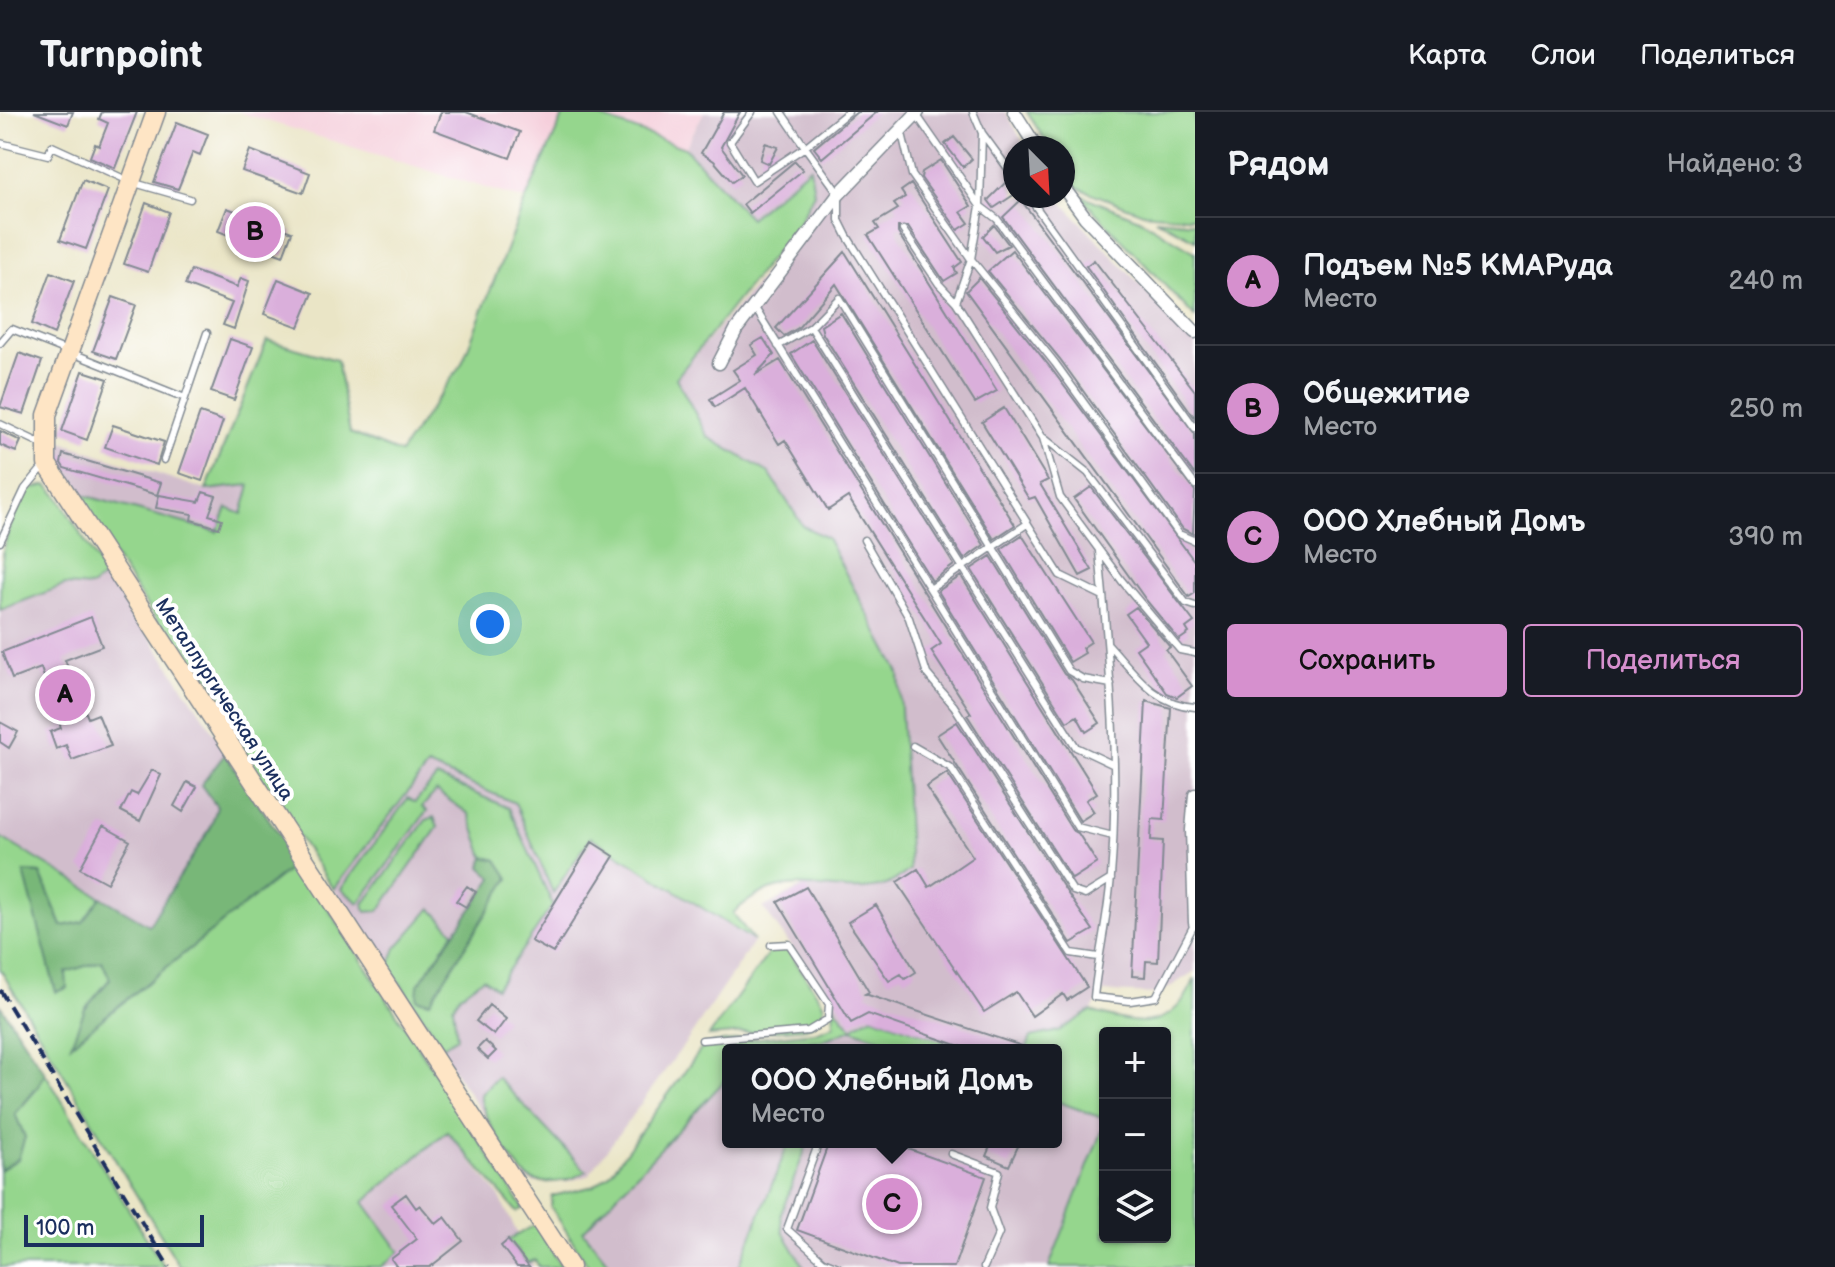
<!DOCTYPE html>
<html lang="ru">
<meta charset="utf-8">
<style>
:root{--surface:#171b24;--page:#20242c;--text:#f1f3f6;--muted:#9ea1a6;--line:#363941;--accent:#d690ce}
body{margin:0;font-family:"Balsamiq Sans",sans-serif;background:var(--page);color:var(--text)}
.controls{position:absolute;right:24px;bottom:24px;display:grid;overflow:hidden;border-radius:8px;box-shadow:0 2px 6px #0004}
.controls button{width:72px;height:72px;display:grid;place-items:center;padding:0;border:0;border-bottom:2px solid var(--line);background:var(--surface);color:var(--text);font:40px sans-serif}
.compass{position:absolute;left:1003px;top:24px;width:72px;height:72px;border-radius:50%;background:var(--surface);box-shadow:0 2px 6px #0004;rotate:156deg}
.scale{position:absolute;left:24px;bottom:20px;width:180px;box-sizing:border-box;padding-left:8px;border:4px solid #1b2f5e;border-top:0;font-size:22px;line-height:28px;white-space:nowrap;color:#1b2f5e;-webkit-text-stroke:6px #fff;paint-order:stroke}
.you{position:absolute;left:490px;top:512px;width:28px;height:28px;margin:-20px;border:6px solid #fff;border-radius:50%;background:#1a73e8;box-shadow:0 0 0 12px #1a73e833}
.badge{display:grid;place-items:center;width:52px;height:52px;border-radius:50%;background:var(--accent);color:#111;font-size:26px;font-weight:700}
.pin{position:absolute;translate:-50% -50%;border:4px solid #fff;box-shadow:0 2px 8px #0006}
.popup{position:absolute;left:722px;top:932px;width:340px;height:104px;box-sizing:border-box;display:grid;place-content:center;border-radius:8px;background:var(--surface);filter:drop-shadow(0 2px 6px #0005);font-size:26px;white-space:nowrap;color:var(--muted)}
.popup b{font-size:30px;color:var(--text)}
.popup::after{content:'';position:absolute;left:50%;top:100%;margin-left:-16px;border:16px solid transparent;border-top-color:var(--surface)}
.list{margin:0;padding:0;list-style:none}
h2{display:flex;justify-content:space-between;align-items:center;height:104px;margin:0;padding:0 32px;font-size:34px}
h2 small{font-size:26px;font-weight:400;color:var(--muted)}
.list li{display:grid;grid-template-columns:52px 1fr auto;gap:24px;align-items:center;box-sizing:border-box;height:128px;padding:0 32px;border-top:2px solid var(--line)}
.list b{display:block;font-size:30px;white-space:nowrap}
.list p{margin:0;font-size:26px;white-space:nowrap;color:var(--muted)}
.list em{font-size:26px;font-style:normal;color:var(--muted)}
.actions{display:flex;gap:16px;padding:24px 32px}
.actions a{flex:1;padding:18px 0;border:2px solid var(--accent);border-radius:8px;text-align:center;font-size:28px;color:var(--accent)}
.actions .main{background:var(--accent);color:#111}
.icon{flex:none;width:44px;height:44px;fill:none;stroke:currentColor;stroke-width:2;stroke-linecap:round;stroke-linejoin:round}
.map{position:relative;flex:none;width:1195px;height:1155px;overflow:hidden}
header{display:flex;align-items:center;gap:48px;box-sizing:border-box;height:112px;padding:0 40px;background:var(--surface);border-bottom:2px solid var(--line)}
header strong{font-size:38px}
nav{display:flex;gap:44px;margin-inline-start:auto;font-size:28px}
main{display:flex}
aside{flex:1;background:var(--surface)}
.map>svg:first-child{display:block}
</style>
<header>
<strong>Turnpoint</strong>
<nav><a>Карта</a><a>Слои</a><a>Поделиться</a></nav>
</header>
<main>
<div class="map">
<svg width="1195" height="1155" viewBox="0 0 1195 1155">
<rect width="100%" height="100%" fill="#fff"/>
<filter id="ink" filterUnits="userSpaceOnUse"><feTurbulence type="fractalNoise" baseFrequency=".0125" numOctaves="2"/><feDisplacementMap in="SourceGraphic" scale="16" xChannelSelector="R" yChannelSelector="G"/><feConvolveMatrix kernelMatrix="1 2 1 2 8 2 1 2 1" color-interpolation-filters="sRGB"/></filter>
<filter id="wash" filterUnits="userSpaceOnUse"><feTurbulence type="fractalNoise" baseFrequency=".006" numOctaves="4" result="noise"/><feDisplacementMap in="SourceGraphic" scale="32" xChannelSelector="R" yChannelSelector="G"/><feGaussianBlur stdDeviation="1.8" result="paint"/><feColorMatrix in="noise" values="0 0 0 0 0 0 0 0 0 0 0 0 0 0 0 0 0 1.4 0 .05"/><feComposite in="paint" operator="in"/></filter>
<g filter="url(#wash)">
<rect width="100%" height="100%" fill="#eae5c6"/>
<path fill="#f5cfdb" d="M238 0H565L525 88Z
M586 0H704L685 36Z"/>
<path fill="#d1bdcc" d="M704 0H1006L1026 36H1015V84H1056L1195 231V859L1159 882 1104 880 1091 899 1059 919 1031 925 1026 938H970L872 904 853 917 912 938H754L760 932 821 929 852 916 763 796 811 770 829 777 827 426 803 414 769 361 708 325 676 266 782 141 685 36Z
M52 327 206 378 250 373 242 402 217 421 72 379 53 350Z
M104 457 229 643 214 715 149 817 0 729V495Z
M428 654 515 691 553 780 590 724 754 829 689 926 588 1064 565 1070 536 1071 526 1067 333 777Z
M728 966V1030H1056V990L1105 1007V1010L1049 1155H612L583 1120Z
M447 1019 499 1084 534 1155H357L364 1090Z"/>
<path fill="#95d68d" stroke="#588276" stroke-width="2" d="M565 0H586L685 36 750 106 810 55 814 81 798 112 676 266 708 325 769 361 803 414 827 426 899 561 910 758C902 763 892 772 883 774 825 788 788 750 733 801L754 829 591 725 553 781 515 691 428 654 333 777 72 380 217 420 227 396 242 402 250 373 206 378 267 228 337 248 350 321 400 341 462 251 525 89Z
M1027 0H1195V106L1143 101 1073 74 1063 57V36H1050Z
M1078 82 1139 107 1195 140V205Z
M1155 107 1195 111V128Z
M47 373 57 383 106 464 91 475 65 473 0 498C0 451 1 417 30 377Z
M437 665 509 696 553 793 496 876 483 866 460 883 453 895 457 925 443 934 389 855 396 836 431 796 454 820 418 873 509 767 497 748 484 745 469 702 436 679 422 695 427 699 359 791 341 777 408 686 415 690Z
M434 705 438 715 379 799 366 800 364 792 426 708Z
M0 725 101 785 83 810 62 814 40 761 25 760 56 880 67 876 65 860 102 849 110 867 85 897 72 931 298 750 523 1096 517 1100 447 1019 364 1090 400 1140 381 1155H180L0 857Z
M787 837 820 886 824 894 821 907 806 916 709 924 771 838Z
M1195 866V1155H1049L1105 1010V1125H1165V921H1105V1007L1056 989V938H1026L1031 925 1059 919 1091 899C1138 914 1173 921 1195 866Z
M833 893 852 916 872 904 970 938H881L884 928 852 917 821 929 760 932 754 938H728V965L583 1119 612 1155H589L551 1095 552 1084 594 1074 609 1063 705 932 815 920 834 913Z
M45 961 164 1155H0V1058L18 1047 25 1025 15 1002 37 977Z
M497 965 586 1059C573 1069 547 1074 531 1067 517 1061 477 997 481 982Z
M789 1030H808L781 1102 783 1120 804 1155H739Z
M535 1113 562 1155H539L535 1148 527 1151 508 1128Z"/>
<path fill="#78b778" stroke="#4a736b" stroke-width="2" d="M225 642 298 750 71 932 85 897 110 867 102 849 66 860 67 876 56 880 24 760 40 761 62 814 83 810 101 785 149 813 211 715 217 695 201 673Z
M484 745 497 748 509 766 430 890 417 887 418 873 493 766 481 755Z
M0 893 45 961 37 976 15 1002 25 1025 18 1047 0 1058Z"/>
<g id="blocks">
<path fill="#daafdb" d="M34 0H73L68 13Z
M102 0H137L115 56 90 45 95 32 99 34 108 11 99 7Z
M441 0H466L520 20 510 46 434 18Z
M724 0H740L721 35 742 63 732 70 714 49 701 41Z
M857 0H877L822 46 814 36Z
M177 10 208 22 200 43 193 40 178 77 154 70Z
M954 25 972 47 963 55 945 32Z
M765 31 778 35 769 52 760 48Z
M250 38 310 61 303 81 242 59Z
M941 48 971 94 961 100 969 111 958 118 921 66 922 60Z
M795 49 803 58 750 101 743 92Z
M83 68 108 78 86 137 60 128Z
M1007 69 1015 82 994 96 988 88Z
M911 72 962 150 954 156 957 161 944 169 908 115H898V121L997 279 975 291 868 123 879 117 875 111 898 97 894 92 905 85 901 79Z
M1021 88 1195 322V363L1003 105Z
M146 91 169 100 148 160 124 152Z
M227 96 292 120 283 144 218 119Z
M994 113 1009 133 995 140 983 124Z
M1012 138 1195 379 1193 422 1183 417 1060 247 988 159Z
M845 140 1015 413 994 427 836 172 798 216 784 224 776 216Z
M1094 148 1195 279V306L1086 154Z
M191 158 237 175 241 166 249 169 234 217 223 213 232 191 185 173Z
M51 160 74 169 54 222 32 212Z
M979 166 1050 255 1195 450V481L1189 485 966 179Z
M278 167 313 181 299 215 264 202Z
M113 185 136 193 116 247 93 239Z
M841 201 984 433 964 447 823 222 821 214Z
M763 226 774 243 755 263 780 248 1072 718 1078 721 1097 751 1072 767 967 603 971 601 931 539 941 532 848 385 828 398 785 328 779 332 745 276 715 295 710 287 740 268 733 258 757 243 751 233Z
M230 227 253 235 234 288 211 280Z
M812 228 954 453 932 469 791 242Z
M19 241 42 249 24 302 0 295Z
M83 259 108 267 87 328 62 319Z
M1004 296 1048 368 1040 372 1092 458 1080 464 1035 385 1029 387 982 310Z
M200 301 223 309 202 369 179 361Z
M113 313 164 330 157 353 105 335Z
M0 319 21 329 16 340 0 333Z
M63 342 161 371 157 383 64 356 61 351Z
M1091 375 1194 510 1186 516 1189 521 1179 528 1146 488 1074 387Z
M203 380 216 384 209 403 222 407 219 416 191 408 192 402 156 396 159 383 199 390Z
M1022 423 1091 530 1082 536 1085 541 1070 550 1001 437Z
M991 444 1064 562 1072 568 1100 611 1086 620 1077 604 1067 610 971 457Z
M961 464 1097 681 1086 688 1094 700 1080 709 938 479Z
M1136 495 1170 535 1166 538 1192 574 1177 585 1167 581 1136 537 1146 530 1126 502Z
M91 505 102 534 65 548 88 606 98 602 111 634 72 648 66 633 56 637 50 620 61 616 41 556 12 567 2 540Z
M1146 589 1171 596 1164 708 1152 707 1151 728 1163 729 1158 850 1146 849 1145 865 1132 864Z
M0 610 18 620 9 636 0 630Z
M957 610 1068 782 1093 818 1071 831 937 623Z
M152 658 161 663 140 709 121 699 131 680 137 683Z
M947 661 1087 875 1067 888 1063 882 1032 904 1016 880 984 900 897 770 918 757 929 775 973 745 926 675Z
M187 670 197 675 183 700 174 694Z
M103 714 130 729 107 771 80 756Z
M592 730 614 744 553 841 531 829Z
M467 774 476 780 466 795 456 789Z
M806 775 869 880 865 882 1034 938H971L868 902 851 911 778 790Z
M876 793 916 860 905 867 901 862 889 869 848 810Z
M489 893 506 907 494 923 476 909Z
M485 929 496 939 488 947 477 937Z
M829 1030H889L986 1065 954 1155H898L797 1118Z
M992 1030H1020L1009 1054 986 1044Z
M406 1082 416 1096 420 1093 436 1112 445 1105 463 1129 430 1155H397L391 1147 417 1127 391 1093Z
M508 1128 529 1155H517L501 1134Z"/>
</g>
</g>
<g filter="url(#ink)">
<use href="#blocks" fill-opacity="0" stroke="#828a92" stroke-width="2"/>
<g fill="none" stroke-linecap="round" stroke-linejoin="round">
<defs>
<path id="lane" d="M752 0 730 30 754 69 805 35 839 82V108L847 124 1060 463 1103 484
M781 0 805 35 848 0
M973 0 982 21 980 94 997 107 1195 373
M916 2 980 94 971 147 1055 251 1179 422 1195 429
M901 17 912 63 971 147 956 190
M982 21 1015 66
M0 31 48 43 52 34 131 70 190 87
M1028 84 1195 316
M903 118 939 172 956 190 1043 326 1060 385 1122 469 1180 538 1195 541
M755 196 930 477
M811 215 839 186 1069 559 1083 567 1111 572
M0 231 12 217 185 286
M778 234 811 215 1076 635 1112 652
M0 312 44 333
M1044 326 1088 361 1186 491 1195 494
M164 348 207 221
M1027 412 930 477 1077 715 1113 724
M864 428 909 506 927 562 954 594 1073 779 1085 783 1111 767
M0 430 25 377 44 354
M1099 439C1109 546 1120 656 1111 764 1108 804 1098 845 1094 885L1130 889 1156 885 1195 811
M1108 532C1135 561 1153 592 1195 595
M913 634 951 656 1071 841 1098 845
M702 928 808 919 828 907 829 892 789 832 771 833
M819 1030 787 1117 823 1149 821 1155
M951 1042 999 1060 990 1096 999 1121 984 1155
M823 1149 838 1155"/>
<path id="street" d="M1014 0 1037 36
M1063 75 1085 105 1195 220
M719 251 736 218 839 82 918 0
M1195 811 1192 718 1195 683"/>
<path id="secondary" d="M156 0 47 303V352L570 1155"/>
</defs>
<use href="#lane" stroke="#828a92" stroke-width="9"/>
<use href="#street" stroke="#828a92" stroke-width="15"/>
<use href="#secondary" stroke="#828a92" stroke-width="21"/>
<use href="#lane" stroke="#fff" stroke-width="6"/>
<use href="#street" stroke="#fff" stroke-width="12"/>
<use href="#secondary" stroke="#fee5c5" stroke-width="18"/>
<path stroke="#1b2f5e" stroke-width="4" stroke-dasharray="12 6" stroke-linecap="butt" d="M0 878 169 1155"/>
</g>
</g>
<g text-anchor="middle" stroke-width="8" stroke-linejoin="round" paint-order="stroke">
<g font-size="20" fill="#1b2f5e" stroke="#fff">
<text transform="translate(225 587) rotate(57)" y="7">Металлургическая улица</text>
</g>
</g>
</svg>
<div class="controls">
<button>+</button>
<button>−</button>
<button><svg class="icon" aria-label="layers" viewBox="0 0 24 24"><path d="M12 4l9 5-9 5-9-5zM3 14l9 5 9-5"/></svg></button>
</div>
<svg class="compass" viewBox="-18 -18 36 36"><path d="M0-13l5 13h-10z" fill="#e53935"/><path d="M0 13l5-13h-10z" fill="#9ea1a6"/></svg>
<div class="scale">100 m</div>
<div class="you"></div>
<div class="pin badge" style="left:65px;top:583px">A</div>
<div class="pin badge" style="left:255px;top:120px">B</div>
<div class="pin badge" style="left:892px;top:1092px">C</div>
<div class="popup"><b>ООО Хлебный Домъ</b>Место</div>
</div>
<aside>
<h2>Рядом<small>Найдено: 3</small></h2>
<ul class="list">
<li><span class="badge">A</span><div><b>Подъем №5 КМАРуда</b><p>Место</p></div><em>240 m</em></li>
<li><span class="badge">B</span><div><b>Общежитие</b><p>Место</p></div><em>250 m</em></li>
<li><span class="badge">C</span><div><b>ООО Хлебный Домъ</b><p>Место</p></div><em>390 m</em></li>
</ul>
<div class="actions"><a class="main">Сохранить</a><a>Поделиться</a></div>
</aside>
</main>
